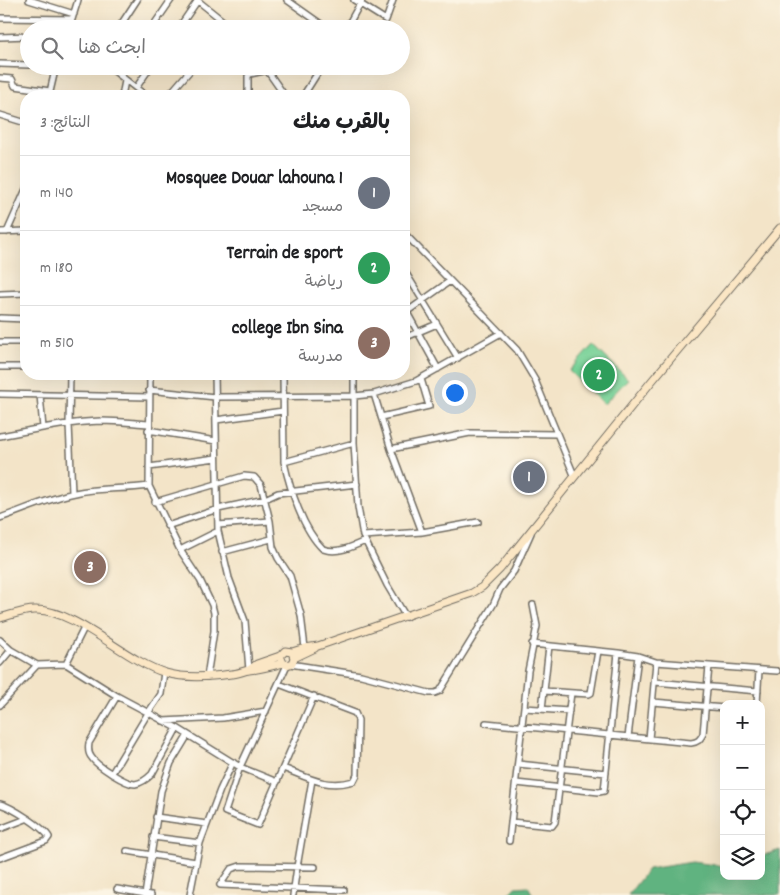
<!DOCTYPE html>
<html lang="ar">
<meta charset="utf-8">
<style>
:root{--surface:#fff;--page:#f2f2f2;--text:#202124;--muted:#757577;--line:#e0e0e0;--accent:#b45309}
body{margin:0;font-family:Dekko,"Playpen Sans Arabic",sans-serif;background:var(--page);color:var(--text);direction:rtl}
.controls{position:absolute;right:15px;bottom:15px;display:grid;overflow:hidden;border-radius:10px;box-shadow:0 5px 20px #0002}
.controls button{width:45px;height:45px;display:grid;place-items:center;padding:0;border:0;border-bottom:1px solid var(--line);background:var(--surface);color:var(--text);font:25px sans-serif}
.you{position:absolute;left:454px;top:392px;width:18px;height:18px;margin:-12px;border:4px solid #fff;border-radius:50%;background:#1a73e8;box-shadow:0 0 0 8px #1a73e833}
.badge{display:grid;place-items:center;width:32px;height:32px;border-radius:50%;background:var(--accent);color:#fff;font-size:16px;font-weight:700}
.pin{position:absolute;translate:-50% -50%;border:2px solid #fff;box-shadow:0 1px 5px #0006}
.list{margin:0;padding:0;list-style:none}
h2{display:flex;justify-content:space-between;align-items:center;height:65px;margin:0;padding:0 20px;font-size:21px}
h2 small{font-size:16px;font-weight:400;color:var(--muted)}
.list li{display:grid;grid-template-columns:32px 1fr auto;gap:15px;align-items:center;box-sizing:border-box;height:75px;padding:0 20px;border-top:1px solid var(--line)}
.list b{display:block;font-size:19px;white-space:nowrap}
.list p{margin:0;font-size:16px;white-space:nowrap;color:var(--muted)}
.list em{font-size:16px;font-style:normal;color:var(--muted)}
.icon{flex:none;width:28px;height:28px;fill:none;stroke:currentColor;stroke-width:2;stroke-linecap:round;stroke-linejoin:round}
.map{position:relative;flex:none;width:780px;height:895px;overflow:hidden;direction:ltr}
.search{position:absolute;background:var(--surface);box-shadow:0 5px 20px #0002;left:20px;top:20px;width:390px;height:55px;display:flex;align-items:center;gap:12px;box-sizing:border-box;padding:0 18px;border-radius:28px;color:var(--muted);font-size:19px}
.panel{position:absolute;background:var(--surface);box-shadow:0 5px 20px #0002;left:20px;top:90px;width:390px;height:290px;border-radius:20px;direction:rtl}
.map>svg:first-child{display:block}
</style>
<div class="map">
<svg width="780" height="895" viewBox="0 0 780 895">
<rect width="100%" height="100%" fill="#fcf5e5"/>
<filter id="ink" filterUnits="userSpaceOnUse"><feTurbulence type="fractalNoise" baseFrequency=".02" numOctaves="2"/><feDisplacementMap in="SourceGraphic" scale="10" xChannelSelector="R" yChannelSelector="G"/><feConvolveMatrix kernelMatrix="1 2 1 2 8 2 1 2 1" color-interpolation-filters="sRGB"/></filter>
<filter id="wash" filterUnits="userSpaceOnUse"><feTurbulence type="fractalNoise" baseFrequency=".0096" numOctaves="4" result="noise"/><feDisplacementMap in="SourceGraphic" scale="20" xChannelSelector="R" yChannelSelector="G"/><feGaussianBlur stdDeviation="1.12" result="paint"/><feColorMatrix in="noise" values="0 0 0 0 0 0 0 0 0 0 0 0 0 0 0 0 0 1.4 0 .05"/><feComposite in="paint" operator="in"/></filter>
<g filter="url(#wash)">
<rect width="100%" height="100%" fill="#f3e4c8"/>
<path fill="#77d197" stroke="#517e61" d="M593 345 628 379 604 404 569 371Z"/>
<path fill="#61b380" stroke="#466f56" d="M780 850V895H628L648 869 692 862 724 866V876H761V856Z
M528 886 533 895H507L515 887Z"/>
</g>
<g filter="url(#ink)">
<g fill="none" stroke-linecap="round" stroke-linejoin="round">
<defs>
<path id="street" d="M29 0 74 14
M197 0 233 29
M287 0 328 29
M354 0 386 20 393 0
M0 18 72 19
M69 29 78 0
M118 29 137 0
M151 29 171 0
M178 29 198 0
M346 29 362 0
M0 37 29 36
M0 64 29 65
M46 66 56 67
M108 66 146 96
M264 66 285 96
M119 75 126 66
M0 78 12 79 15 86 50 91
M136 88 151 66
M49 96 56 66
M122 96 125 81
M168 96 194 66
M248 96V76L250 74 268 70
M303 96 322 66
M0 115 26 123
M0 232 26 231
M7 232 26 189
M404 233 517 350 535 380 574 475
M404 270 458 358
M0 294 26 293
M404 307 438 369
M405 313 450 281
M0 318 26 319
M404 338 437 324
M0 342H26
M0 367H26
M70 374 69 424 72 493
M150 374 149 486 180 550 200 580 212 605 214 613V631L207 677
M215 374 218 531 229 578 245 621 249 670
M283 374 284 462C290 489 303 530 323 549 337 554 352 547 365 541
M354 374V443L358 507 363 536 387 585 406 617
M149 390 215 397 354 396 374 394 416 381 501 333
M0 394 149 397
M374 394 391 449 422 532
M40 395 43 428
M381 417 429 406 421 379
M216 420 283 411
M148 430 216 441
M0 436C33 430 67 422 101 421 117 421 133 423 148 424
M391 449 470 433 557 434
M284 462 354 443
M149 467 216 458
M155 502 244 476 254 477 261 485 270 521 273 547 278 558 290 576 301 615 305 648
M0 518C24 510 49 498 75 493 100 487 123 490 149 486
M218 525 270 521
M167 526 218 509 265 499 278 493 357 484
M363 536 422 532 478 522
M180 550 218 531
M222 552 271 539
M0 640 11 650 0 663
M532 644 618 653
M11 650 37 665 66 664 117 696 177 728 240 767 277 782
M66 664 84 628
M290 664 361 675 429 693H435L440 691 493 605 500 589 514 571 531 533
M287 665 240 767 225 812 258 825 314 696
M655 682 758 691
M279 684 355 713 358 720 357 775 354 781C326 789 309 778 283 768
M544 691 589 694 591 693 598 651
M117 696 89 743C88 749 88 754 92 758 97 766 126 784 135 784 142 783 147 779 152 774L177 728
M653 702 724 708
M757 704 759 670
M0 705 37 665
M524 708 569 711
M542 709 549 646
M163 721 223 718 266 711
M486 723 691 743C698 742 700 740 703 734L709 666
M628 737 638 656
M649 739 656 662
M518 764 606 773
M112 773 148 713 161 694 164 672
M516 783 599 792 604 791 618 653 638 656 656 662 777 671
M0 804C12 807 43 827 49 837L46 841 0 858
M156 817 207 824
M511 822 552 826 555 822 571 693
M0 829 26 819
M153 837 200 843
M509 841 528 671 537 626 533 605
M127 851 196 862
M315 867 240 866 231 869 220 885 344 890
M117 889 151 895
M145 895 161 791 171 763 188 735
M190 895 200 843 220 790 233 762
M293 895 297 867 312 780"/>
<path id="secondary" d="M0 618C12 615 25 609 37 610 78 611 125 661 166 673 187 679 210 677 231 674 237 674 243 671 249 670 261 669 271 666 283 663
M292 652 305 648 318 646 472 593 482 587 500 569 651 382 780 228
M294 658 315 648
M249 670 257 664 280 656 285 651 292 652 294 658 292 663 287 665 283 663 280 656"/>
</defs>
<use href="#street" stroke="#716c62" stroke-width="8"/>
<use href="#secondary" stroke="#716c62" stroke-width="9"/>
<use href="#street" stroke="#fff" stroke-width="5"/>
<use href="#secondary" stroke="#fbe6c4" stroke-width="7"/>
</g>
</g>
</svg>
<div class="controls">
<button>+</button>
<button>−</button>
<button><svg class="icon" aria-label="locate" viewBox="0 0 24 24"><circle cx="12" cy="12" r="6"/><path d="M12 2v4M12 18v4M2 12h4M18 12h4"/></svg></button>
<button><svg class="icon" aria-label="layers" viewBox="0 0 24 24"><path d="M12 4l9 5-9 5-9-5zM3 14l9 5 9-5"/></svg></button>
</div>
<div class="you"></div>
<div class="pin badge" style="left:529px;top:477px;background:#6b7280">1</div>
<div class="pin badge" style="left:599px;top:375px;background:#2e9e5b">2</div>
<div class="pin badge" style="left:90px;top:567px;background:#8d6e63">3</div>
<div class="search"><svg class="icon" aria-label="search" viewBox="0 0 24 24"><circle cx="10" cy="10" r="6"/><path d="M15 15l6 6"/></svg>ابحث هنا</div>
<section class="panel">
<h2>بالقرب منك<small>النتائج: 3</small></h2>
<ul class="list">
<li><span class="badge" style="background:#6b7280">1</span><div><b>Mosquee Douar lahouna 1</b><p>مسجد</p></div><em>140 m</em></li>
<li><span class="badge" style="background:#2e9e5b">2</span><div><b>Terrain de sport</b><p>رياضة</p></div><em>180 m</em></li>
<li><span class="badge" style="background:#8d6e63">3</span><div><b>college Ibn Sina</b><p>مدرسة</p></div><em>510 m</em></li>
</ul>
</section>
</div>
